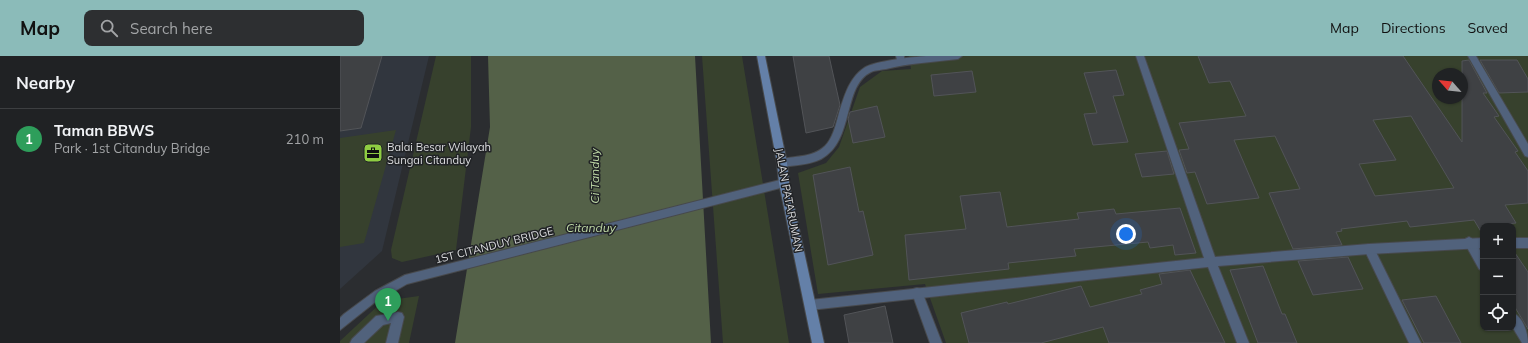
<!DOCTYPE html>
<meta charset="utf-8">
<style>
:root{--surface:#202224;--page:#2d2f31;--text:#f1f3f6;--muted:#a2a4a6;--line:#3d3f41;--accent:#8bbbb9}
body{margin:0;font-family:Mulish,sans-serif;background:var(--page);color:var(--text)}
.controls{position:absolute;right:12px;bottom:12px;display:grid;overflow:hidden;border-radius:8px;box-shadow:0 1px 3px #0004}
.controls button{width:36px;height:36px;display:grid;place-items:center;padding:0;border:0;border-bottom:1px solid var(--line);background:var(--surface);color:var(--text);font:20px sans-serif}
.compass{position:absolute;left:1092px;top:12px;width:36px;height:36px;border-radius:50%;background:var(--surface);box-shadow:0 1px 3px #0004;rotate:297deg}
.you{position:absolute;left:786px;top:178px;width:14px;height:14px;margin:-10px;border:3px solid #fff;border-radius:50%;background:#1a73e8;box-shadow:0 0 0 6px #1a73e833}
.badge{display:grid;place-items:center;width:26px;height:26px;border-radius:50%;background:var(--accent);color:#fff;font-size:13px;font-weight:700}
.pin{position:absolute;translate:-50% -33px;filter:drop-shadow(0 1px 2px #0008)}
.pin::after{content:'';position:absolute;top:21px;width:14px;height:12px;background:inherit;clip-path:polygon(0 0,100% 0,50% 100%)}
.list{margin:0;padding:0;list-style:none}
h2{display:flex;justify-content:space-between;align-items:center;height:52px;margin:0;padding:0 16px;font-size:17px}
h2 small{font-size:13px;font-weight:400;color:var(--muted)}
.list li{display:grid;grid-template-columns:26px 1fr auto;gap:12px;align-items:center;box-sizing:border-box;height:60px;padding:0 16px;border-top:1px solid var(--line)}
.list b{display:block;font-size:15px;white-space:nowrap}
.list p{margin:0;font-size:13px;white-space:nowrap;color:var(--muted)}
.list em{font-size:13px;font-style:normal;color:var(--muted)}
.icon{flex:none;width:22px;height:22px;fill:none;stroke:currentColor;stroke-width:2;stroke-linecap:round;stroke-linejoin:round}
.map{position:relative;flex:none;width:1188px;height:287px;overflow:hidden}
header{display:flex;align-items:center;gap:24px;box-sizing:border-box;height:56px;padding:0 20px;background:var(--accent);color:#111}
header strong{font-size:19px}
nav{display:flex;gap:22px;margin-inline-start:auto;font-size:14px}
.search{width:280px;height:36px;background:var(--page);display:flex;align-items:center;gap:10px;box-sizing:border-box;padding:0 14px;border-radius:8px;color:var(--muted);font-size:15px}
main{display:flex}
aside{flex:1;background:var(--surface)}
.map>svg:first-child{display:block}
</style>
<header>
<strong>Map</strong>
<div class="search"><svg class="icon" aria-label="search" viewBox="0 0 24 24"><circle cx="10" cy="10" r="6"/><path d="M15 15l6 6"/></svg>Search here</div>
<nav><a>Map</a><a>Directions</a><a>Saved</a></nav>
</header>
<main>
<aside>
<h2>Nearby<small></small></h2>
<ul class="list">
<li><span class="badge" style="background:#2e9e5b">1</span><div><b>Taman BBWS</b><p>Park · 1st Citanduy Bridge</p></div><em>210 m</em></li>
</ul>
</aside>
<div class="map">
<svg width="1188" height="287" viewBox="0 0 1188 287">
<rect width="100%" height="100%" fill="#2b2d30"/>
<path fill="#31363e" d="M0 0H89L42 195 0 233Z"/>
<path fill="#37412d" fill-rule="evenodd" d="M96 0H131V71L116 194 62 206 52 202 51 194Z
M362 0H402L449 287H383Z
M569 0H1188V287H606L585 228 478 238 458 117 486 107 499 91 520 31 542 15 571 13ZM1098 18H1122V42H1098ZM1143 170H1173V272H1143Z
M56 74 24 187 0 191V82Z
M79 240 69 287H0V285L43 245Z"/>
<path fill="#546148" d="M148 0H355L371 287H115L150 71Z"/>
<path fill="#3f4144" stroke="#525458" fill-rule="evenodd" d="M0 0H42L21 72 0 75Z
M453 0H489L500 49 493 71 466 77Z
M858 0H1063L1122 86V5L1129 4 1147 37H1143L1159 60 1154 61 1178 95 1175 96 1188 115V147L1165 149 1176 167 1158 169 1159 170H1143V179L1134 164 1070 171 1067 165 1001 173 1002 175 996 176 1002 189 953 193 929 137 960 133 935 80 894 84 919 142 867 148 855 116 847 117 839 94 849 93 839 67 906 60 890 25 869 27ZM1071 60 1114 132 1035 140 1019 108 1056 104 1033 64Z
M1140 4H1177L1188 23V36L1159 37Z
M776 14 784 39 773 40 788 86 753 89 744 58 757 57 744 17Z
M632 15 636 36 594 40 591 19Z
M537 50 545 81 513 87 508 63 510 56Z
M827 95 834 118 802 121 795 98Z
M510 111 519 156 523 155 533 199 488 209 473 119Z
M660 136 667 171 739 163 737 157 774 153 776 158 840 152 856 197 835 199 833 189 810 192 808 186 734 193 736 200 668 207 669 213 569 224 565 179 626 173 620 140Z
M1173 194 1188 216V273L1173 248Z
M1008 201 1023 233 973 239 958 205Z
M923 210 942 258H945L957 287H918L890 214Z
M850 214 885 287H769L763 271 701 287H629L621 257 667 246 668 248 741 230 750 251 802 238 800 234 822 228 819 218Z
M1096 240 1121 287H1084L1062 244Z
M545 250 553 287H509L504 259Z"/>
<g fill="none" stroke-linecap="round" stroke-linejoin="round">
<defs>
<path id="lane" d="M556 0H564L565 6 564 8H558Z
M1128 0H1136L1188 88V101L1185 100Z
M1129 181C1141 186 1143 204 1143 215L1139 213 1124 186 1125 183Z
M1029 188 1033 190 1081 287H1069L1024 193 1025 190Z
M577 232 581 233 602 287H590L572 237 573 233Z
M58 256 62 257 64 261 58 287H46L51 267 43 269 24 287H10L12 283 36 260Z
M1173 257C1183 261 1188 277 1188 287H1182L1173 272Z"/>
<path id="street" d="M586 0H622L618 3C594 6 569 7 546 13 541 14 535 14 531 16 502 30 515 85 481 103 469 109 455 109 442 111L439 110 437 107 439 104C454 99 471 103 485 90 493 82 496 68 499 57 504 41 509 22 524 12 534 5 573 1 586 0Z
M796 0H804L875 201 1029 188 1143 182V192L1029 198 878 210 909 287H897L868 211 470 254 466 253 465 249 466 245 470 244 864 202Z
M444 123 447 124 449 127 447 130 444 131 67 228 34 247 0 274V262L4 258 35 235 65 219Z
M1173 182H1188V192H1173Z"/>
<path id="secondary" d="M417 0H425L447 107 449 127 484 287H472L439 127 437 107Z"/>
</defs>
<use href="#lane" stroke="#47494c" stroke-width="2"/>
<use href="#street" stroke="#47494c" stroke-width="2"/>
<use href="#secondary" stroke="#47494c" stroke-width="2"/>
<use href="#lane" fill="#51627c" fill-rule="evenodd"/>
<use href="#street" fill="#51627c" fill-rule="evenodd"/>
<use href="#secondary" fill="#6480a8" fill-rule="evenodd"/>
</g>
<defs>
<symbol id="office-square" viewBox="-11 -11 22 22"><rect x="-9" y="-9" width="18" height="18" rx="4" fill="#8fcd42" stroke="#212326"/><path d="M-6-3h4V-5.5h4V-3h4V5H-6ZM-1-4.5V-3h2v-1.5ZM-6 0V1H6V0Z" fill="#111"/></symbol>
</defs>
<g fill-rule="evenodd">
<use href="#office-square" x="22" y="86" width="22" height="22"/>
</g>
<g text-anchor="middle" stroke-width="3" stroke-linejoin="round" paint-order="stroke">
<g font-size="11" fill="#dcdddf" stroke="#212326" text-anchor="start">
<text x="47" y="95">Balai Besar Wilayah<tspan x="47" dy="13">Sungai Citanduy</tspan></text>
</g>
<g font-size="11" fill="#dcdddf" stroke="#212326">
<text transform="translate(449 144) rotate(79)" y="4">JALAN PATARUMAN</text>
<text transform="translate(154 189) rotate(-14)" y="4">1ST CITANDUY BRIDGE</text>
</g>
<g font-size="12" font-style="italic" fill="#bed8a6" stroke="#212326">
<text transform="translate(255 120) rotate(-90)" y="4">Ci Tanduy</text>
<text x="251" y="176">Citanduy</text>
</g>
</g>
</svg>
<div class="controls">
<button>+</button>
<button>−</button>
<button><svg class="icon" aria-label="locate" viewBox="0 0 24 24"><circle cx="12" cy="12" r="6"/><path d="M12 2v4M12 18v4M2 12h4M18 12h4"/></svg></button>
</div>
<svg class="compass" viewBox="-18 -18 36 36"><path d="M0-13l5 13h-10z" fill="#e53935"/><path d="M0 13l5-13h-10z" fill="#a2a4a6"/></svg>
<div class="you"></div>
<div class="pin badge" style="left:48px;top:265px;background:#2e9e5b">1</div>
</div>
</main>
